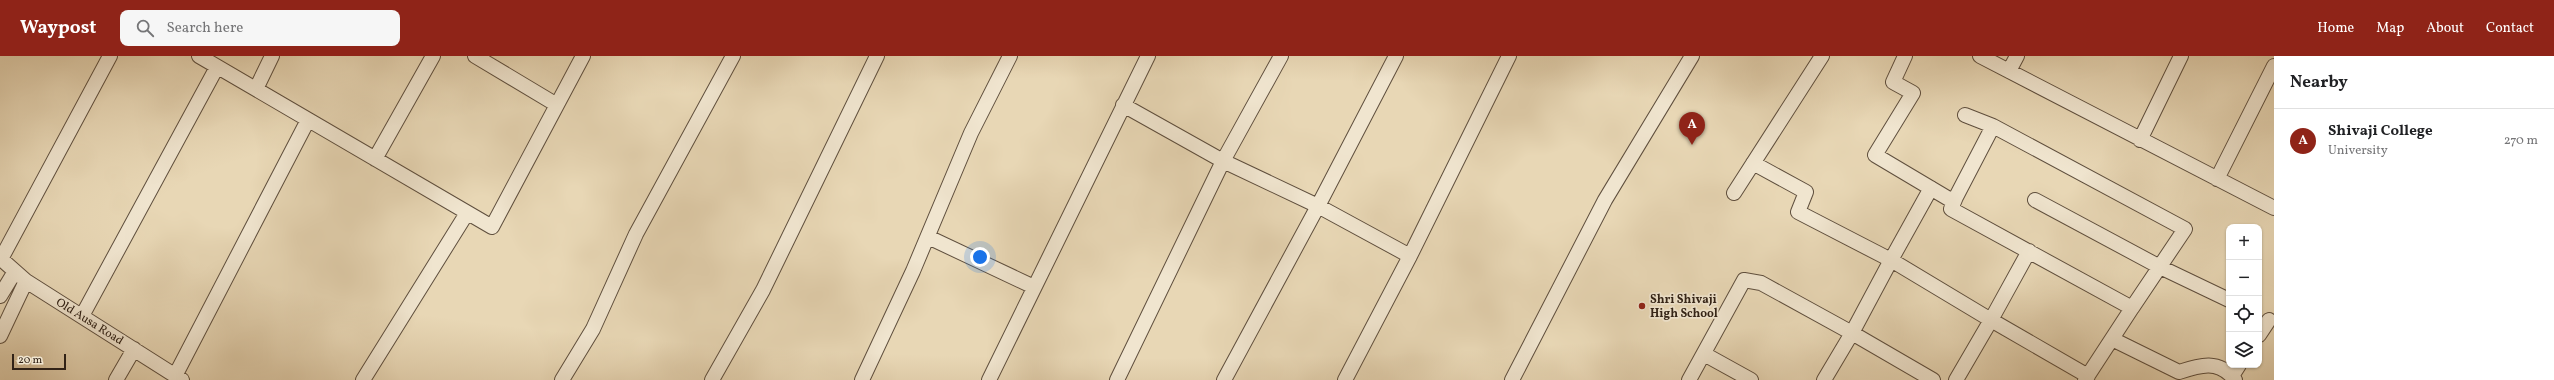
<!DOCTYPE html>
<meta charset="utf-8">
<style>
:root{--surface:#fff;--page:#f6f6f6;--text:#202124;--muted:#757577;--line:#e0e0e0;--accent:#8f2418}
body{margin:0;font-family:Vollkorn,serif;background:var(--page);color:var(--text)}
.controls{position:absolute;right:12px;bottom:12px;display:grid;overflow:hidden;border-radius:8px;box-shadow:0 1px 3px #0004}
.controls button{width:36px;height:36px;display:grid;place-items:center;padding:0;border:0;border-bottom:1px solid var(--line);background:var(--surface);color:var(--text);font:20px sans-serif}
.scale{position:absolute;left:12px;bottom:10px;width:54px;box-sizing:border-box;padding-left:4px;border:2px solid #312216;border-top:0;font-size:11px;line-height:14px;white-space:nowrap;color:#312216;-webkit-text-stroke:3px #f0e5cf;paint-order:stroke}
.you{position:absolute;left:980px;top:201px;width:14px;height:14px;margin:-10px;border:3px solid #fff;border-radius:50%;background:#1a73e8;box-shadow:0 0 0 6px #1a73e833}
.badge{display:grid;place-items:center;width:26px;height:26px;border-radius:50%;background:var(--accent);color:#fff;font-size:13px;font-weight:700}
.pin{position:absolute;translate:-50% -33px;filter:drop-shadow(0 1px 2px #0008)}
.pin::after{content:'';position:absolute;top:21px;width:14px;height:12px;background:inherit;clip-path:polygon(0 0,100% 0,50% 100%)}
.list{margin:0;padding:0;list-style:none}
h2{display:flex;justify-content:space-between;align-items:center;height:52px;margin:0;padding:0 16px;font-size:17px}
h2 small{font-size:13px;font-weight:400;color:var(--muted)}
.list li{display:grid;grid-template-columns:26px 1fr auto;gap:12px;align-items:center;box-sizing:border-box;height:64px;padding:0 16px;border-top:1px solid var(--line)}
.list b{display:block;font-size:15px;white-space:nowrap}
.list p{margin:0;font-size:13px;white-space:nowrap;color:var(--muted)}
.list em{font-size:13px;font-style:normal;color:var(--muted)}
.icon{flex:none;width:22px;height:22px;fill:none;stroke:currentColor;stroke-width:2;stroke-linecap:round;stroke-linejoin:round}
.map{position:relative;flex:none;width:2274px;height:324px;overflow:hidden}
header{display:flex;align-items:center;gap:24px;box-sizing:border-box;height:56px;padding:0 20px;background:var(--accent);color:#fff}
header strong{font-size:19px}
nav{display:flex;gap:22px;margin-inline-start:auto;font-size:14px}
.search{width:280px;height:36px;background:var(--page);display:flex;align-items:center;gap:10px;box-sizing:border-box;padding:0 14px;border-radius:8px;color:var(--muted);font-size:15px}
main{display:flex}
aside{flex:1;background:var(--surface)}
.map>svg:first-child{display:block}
</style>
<header>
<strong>Waypost</strong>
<div class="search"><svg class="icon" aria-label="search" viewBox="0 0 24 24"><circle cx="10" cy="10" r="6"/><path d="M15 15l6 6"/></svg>Search here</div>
<nav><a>Home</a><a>Map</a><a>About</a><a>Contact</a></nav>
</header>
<main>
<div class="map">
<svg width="2274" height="324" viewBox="0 0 2274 324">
<rect width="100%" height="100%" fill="#e8d7b5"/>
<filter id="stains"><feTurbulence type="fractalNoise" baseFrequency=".005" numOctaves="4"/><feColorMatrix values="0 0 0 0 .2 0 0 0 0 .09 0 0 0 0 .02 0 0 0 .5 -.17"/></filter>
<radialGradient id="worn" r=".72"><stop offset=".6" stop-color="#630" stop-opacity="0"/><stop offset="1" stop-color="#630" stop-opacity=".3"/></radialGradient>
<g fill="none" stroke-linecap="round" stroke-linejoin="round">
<defs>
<path id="street" d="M199 0 492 171 583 0
M475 0 557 49
M1905 0 1893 26 1913 37 1875 99 1949 143 1956 141 1993 70 1965 59
M1980 0 2274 152
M2009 15 2017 0
M256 33 272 0
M2140 84 2181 0
M375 103 433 0
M1753 107 1806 136 1798 156 1891 204 1931 132
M2217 123 2274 10
M1734 137 1822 0
M1956 141 1951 153 2132 252 2185 173 1993 70
M2035 144 2160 211 2229 244
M928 181 1034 231
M1410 200 1509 0
M0 202 26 225 182 324
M1 203 110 0
M0 240 14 217
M82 260 217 11
M2259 279 2269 264
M0 280 26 225
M2112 283 2179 316C2200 309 2219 303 2235 324
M1704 298 1751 324
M175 320 308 64
M2232 320 2239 309
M116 324 134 293
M363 324 467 157
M562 324 593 273 636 178 733 0
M712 324 763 234 877 0
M862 324 913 215 971 77 1010 0
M989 324 1148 0
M1117 324 1223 105 1123 49
M1224 324 1318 150 1223 105 1281 0
M1345 324 1410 200 1318 150 1396 0
M1512 324 1605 144 1692 0
M1689 324 1744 224 1761 227 1852 277 1891 204 1991 264 2029 195
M1824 324 1852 277 1933 324
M1956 324 1991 264 2088 320
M2085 324 2132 252"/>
</defs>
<use href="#street" stroke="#5f4f3e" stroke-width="16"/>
<use href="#street" stroke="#f0e5cf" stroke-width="14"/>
</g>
<circle fill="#8f2418" stroke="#f0e5cf" stroke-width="1.5" cx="1642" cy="250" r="4"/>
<g text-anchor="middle" stroke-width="3.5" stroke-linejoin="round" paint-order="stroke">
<g font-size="12" font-weight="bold" fill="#312216" stroke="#f0e5cf" text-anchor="start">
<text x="1650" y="247">Shri Shivaji<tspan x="1650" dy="14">High School</tspan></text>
</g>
<g font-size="12" fill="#312216" stroke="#f0e5cf">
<text transform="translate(90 265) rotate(32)" y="4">Old Ausa Road</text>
</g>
</g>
<rect width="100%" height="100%" filter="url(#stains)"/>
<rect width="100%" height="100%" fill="url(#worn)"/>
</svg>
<div class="controls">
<button>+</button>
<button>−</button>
<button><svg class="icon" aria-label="locate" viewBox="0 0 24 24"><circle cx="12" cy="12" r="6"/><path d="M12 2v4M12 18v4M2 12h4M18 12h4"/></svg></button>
<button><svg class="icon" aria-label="layers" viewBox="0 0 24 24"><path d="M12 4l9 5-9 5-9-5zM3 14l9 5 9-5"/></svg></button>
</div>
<div class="scale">20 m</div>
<div class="you"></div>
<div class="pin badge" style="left:1692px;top:89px">A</div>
</div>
<aside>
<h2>Nearby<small></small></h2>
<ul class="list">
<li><span class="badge">A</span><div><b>Shivaji College</b><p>University</p></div><em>270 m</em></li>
</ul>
</aside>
</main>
